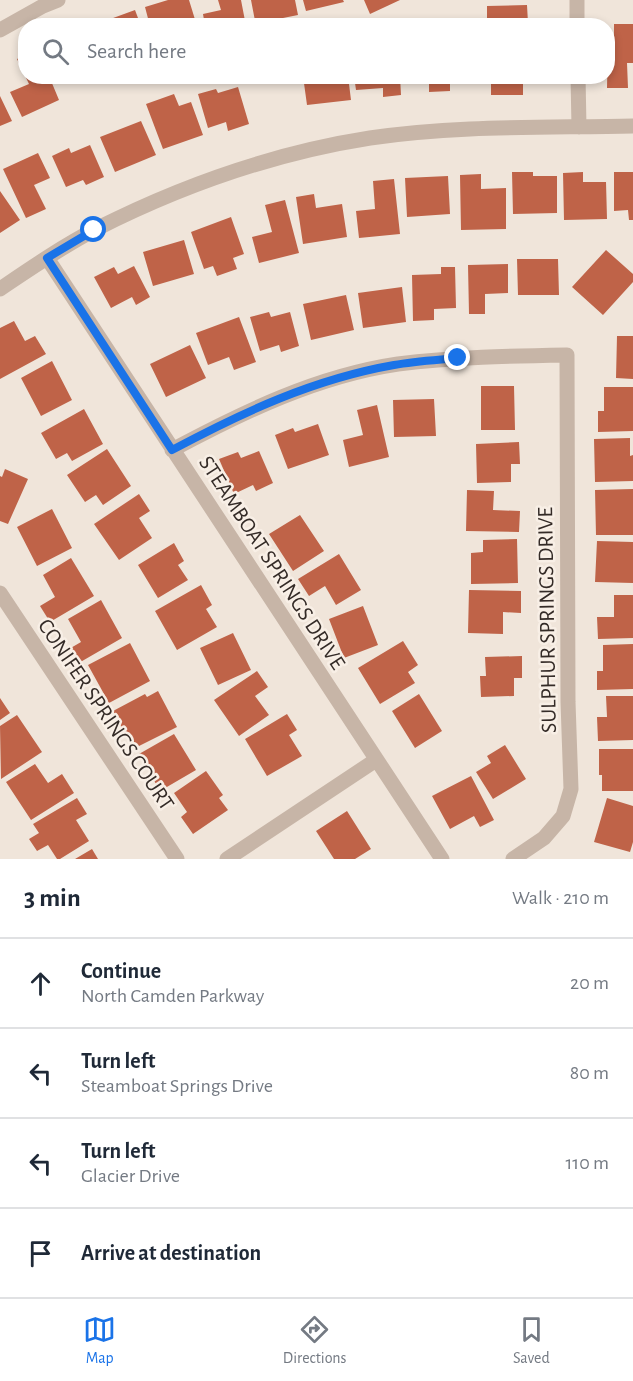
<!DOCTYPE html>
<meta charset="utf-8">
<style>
:root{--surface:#fff;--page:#f2f2f3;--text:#1f2937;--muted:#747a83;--line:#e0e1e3;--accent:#1a73e8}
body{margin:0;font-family:"Alegreya Sans",sans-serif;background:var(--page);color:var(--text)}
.stop{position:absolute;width:18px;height:18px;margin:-14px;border:4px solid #1a73e8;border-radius:50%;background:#fff}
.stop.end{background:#1a73e8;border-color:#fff;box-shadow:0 2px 6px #0008}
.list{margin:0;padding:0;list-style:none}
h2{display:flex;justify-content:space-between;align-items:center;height:78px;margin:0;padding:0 24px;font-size:26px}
h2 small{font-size:20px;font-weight:400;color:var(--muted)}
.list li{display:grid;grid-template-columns:39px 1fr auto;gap:18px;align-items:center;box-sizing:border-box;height:90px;padding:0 24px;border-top:2px solid var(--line)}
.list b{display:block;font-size:22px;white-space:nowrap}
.list p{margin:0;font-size:20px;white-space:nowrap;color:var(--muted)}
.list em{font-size:20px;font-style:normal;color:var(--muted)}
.icon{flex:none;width:33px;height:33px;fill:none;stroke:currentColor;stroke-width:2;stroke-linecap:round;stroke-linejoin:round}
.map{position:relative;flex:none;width:633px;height:859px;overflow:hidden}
.search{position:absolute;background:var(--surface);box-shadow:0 3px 9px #0003;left:18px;right:18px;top:18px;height:66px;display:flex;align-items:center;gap:15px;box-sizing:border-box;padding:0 21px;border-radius:24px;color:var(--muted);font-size:22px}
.sheet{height:438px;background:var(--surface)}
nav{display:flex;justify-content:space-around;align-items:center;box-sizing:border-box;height:84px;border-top:2px solid var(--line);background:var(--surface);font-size:16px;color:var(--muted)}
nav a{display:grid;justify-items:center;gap:3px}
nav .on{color:var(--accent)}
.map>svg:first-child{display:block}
</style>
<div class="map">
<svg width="633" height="859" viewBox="0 0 633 859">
<rect width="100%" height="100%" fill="#f0e5da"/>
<path fill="#bf6348" d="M168 0H189L197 26H150L145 7Z
M218 0H241L246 26H205L203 14 221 10Z
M251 0H295L298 15 278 19 279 26H256Z
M303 0H343L344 2 306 11Z
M364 0H400L370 14Z
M527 5 528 23H515V26H487V6Z
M135 10 141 26H94V25Z
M614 24H633V63H627L628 88H607L608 36H614Z
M26 55V76H49L59 100 22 117 10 92 29 84 17 59Z
M303 76H348L351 100 307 105Z
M354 76H400L401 95 383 97V88L356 90Z
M429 76H450V91L429 92Z
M491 76H523V95H491Z
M238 87 249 124 228 131 226 122 208 128 198 94 216 89 218 93Z
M174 94 179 106 191 102 203 135 163 149 146 104Z
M0 96 12 121 0 126Z
M141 121 156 155 115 172 100 137Z
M90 145 104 177 86 185 83 180 66 187 52 156 69 148 71 153Z
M38 153 50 178 34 185 46 209 26 218 3 169Z
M512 172H533V176H557V213L513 214Z
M583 172V182H606L607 219 564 220 563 173Z
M614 172H633V220H629L628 210 614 211Z
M481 174V189L506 188V229L461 230 460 175Z
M448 176 450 214 407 217 405 178Z
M394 179 400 234 359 238 356 211 375 209 373 181Z
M0 191 20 220 0 233Z
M314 194 316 208 342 204 347 237 303 244 296 197Z
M285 200 299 253 259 263 252 237 272 232 265 205Z
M231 217 244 254 233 258 237 269 217 276 213 266 204 269 191 232Z
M184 240 194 274 153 286 143 252Z
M606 250 633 274V282L603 315 572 287Z
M517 259H558L559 295H518Z
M508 264V293L485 294V314H469L468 265Z
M134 266 150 297 136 305 132 297 111 308 94 277 114 267 118 274Z
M441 267H455L456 308 434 309V320L413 321 412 275 441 274Z
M402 287 406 322 363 328 358 293Z
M346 295 354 330 311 340 303 304Z
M269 312 271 317 290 312 299 346 281 352 279 345 260 351 250 317Z
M239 317 256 362 234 370 229 357 208 365 196 333Z
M14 321 25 341 35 336 46 354 0 379V328Z
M617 336H633V379L616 378Z
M190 345 206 378 166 397 150 364Z
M52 361 72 400 41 416 21 378Z
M481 386H514L515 430H481Z
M604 387H633V431L598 432V411H604Z
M434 399 436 436 394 437 393 400Z
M377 405 389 457 349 467 343 440 363 435 357 410Z
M84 409 103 444 72 461 67 453 56 459 41 433Z
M318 424 329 455 288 469 275 435 293 428 295 432Z
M630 438V456L633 455V481L595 482 594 439Z
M519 442 520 464H511V482L477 483 476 444Z
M107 449 131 486 103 505 96 495 85 502 67 475Z
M259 451 273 483 256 491 253 485 234 494 219 459 238 452 241 458Z
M5 469 28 479 8 524 0 521V476L2 477Z
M633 489V535H596L595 490Z
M467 490 494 491 493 510 520 511 519 532 466 531Z
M139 494 150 511 139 518 152 538 119 560 94 524Z
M52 509 72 548 37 566 17 527Z
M300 515 324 551 293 571 269 534Z
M517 539 518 583 471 584V553L483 552V540Z
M597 541 633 542V583L595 582Z
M174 543 184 561 178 565 188 580 158 598 138 565Z
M339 554 361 590 336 605 325 586 309 596 298 579Z
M71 558 94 596 50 622 40 606 55 597 43 575Z
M201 585 212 605 206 609 217 627 177 650 155 611Z
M469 590 521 591V613L503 612V634L468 633Z
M614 595H633V638L598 639 597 617H614Z
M101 600 122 638 77 664 69 649 81 642 68 619Z
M363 606 378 645 344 658 329 619Z
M233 633 251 670 218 685 200 648Z
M403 641 418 665 408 672 415 683 380 704 358 668Z
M130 643 150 681 109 703 88 665Z
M633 644V689L597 690V671H603V645Z
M522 656V678H514V696L481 697 480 676H486L485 657Z
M257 671 268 687 255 696 269 715 239 736 214 700Z
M158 691 177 727 133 749 113 711 145 694 147 697Z
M419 694 442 731 415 748 392 711Z
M606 696H633V740L598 741 597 717H607Z
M0 698 10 713 0 720Z
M287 714 297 730 289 735 302 756 267 776 245 739Z
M17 715 42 752 1 779 0 726Z
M174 734 196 770 160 791 139 754Z
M505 745 526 779 493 799 476 772 491 763 487 756Z
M599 749H633V791H602V775H599Z
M35 764 48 783 62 774 74 793 31 820 6 782Z
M206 771 223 795 219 798 228 810 193 834 181 817 187 812 174 793Z
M471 776 494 820 480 827 474 816 450 829 432 796Z
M77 798 87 814 76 820 89 841 60 859H57L48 845 37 851 29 839 39 833 33 824Z
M607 798 633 806V842L630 852 594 842Z
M347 811 371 849 355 859H334L316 831Z
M92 849 98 859H75Z"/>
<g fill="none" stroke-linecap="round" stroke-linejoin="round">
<path stroke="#c7b5a7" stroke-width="15" d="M577 0V26
M0 30 43 6 58 0
M578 76 579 127
M47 258 442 859
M0 289C31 268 63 246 96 229 183 185 274 153 370 138 457 125 546 128 633 126
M172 450C243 412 317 376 398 364 454 357 510 356 567 355L568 702 571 789 563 816 544 838 513 859
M0 593 177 859
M227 859 376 760"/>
</g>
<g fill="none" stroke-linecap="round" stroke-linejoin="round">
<path stroke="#1a73e8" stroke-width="8" d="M94 230 47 258 172 450C243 412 314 379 394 365 415 361 437 360 458 358"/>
</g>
<g text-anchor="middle" stroke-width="5" stroke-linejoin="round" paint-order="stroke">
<g font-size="22" fill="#342b27" stroke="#f8efe6">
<text transform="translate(273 562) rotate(57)" y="8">STEAMBOAT SPRINGS DRIVE</text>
<text transform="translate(546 620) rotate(-91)" y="8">SULPHUR SPRINGS DRIVE</text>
<text transform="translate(107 714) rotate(56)" y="8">CONIFER SPRINGS COURT</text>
</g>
</g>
</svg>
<div class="stop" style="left:94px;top:230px"></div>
<div class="stop end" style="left:458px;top:358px"></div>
<div class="search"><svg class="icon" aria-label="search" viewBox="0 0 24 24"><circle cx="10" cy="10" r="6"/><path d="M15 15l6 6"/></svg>Search here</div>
</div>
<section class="sheet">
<h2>3 min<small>Walk · 210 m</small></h2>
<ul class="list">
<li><svg class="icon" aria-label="ahead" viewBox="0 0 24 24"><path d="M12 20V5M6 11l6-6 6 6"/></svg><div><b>Continue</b><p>North Camden Parkway</p></div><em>20 m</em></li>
<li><svg class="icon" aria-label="left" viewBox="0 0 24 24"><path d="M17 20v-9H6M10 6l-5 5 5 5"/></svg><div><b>Turn left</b><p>Steamboat Springs Drive</p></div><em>80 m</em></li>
<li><svg class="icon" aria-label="left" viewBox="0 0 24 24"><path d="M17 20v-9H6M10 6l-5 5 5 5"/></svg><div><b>Turn left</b><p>Glacier Drive</p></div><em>110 m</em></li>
<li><svg class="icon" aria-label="arrive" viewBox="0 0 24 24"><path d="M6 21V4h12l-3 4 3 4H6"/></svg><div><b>Arrive at destination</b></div></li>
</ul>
</section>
<nav>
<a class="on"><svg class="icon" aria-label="map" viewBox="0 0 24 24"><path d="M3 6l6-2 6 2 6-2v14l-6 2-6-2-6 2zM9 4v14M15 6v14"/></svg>Map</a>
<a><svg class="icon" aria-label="directions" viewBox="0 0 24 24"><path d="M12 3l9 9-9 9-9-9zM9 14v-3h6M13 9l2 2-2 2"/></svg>Directions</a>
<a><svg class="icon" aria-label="saved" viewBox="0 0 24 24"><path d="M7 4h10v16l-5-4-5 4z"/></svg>Saved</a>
</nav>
